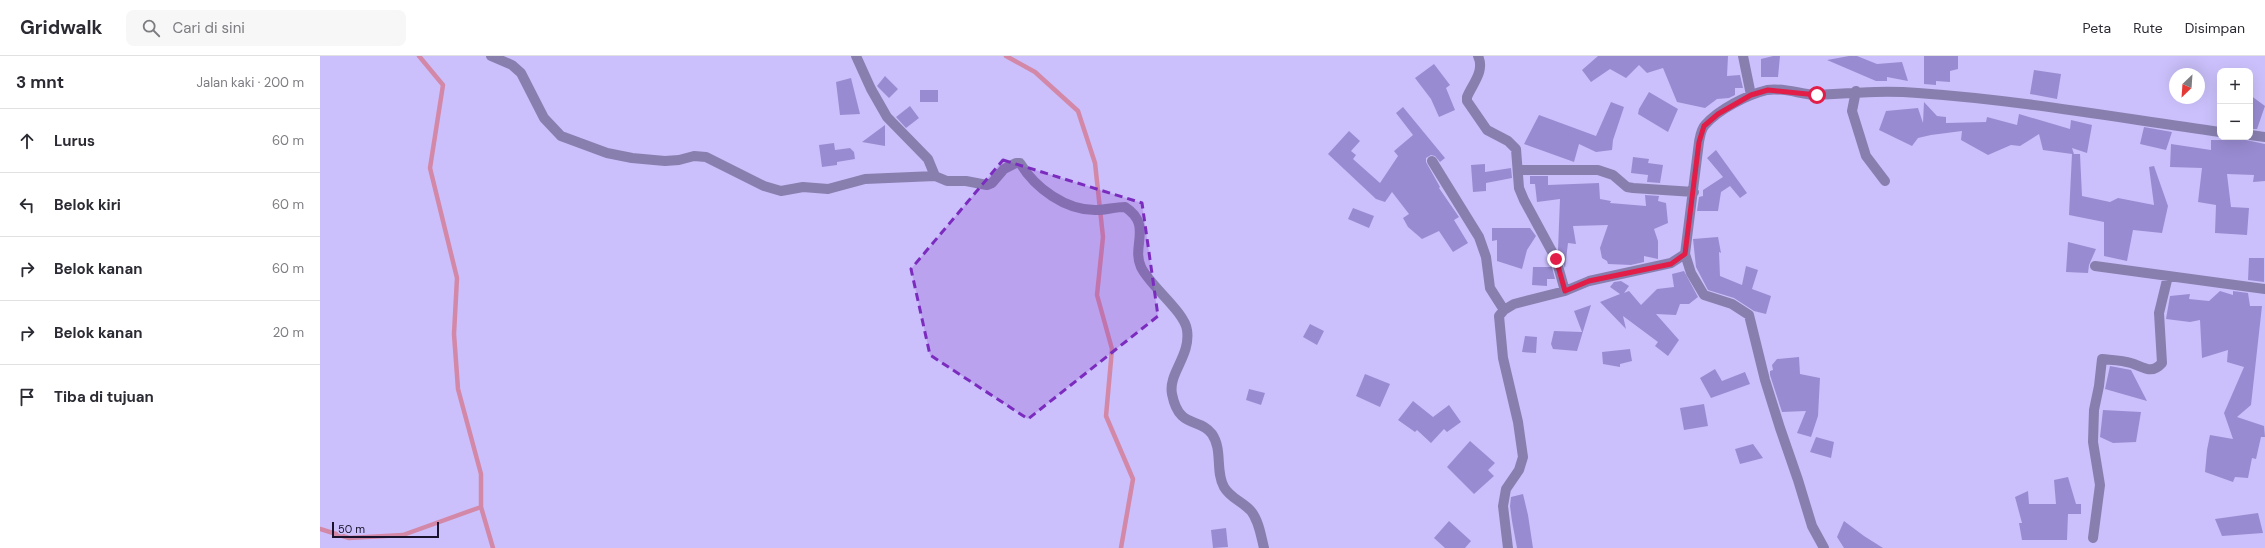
<!DOCTYPE html>
<html lang="id">
<meta charset="utf-8">
<style>
:root{--surface:#fff;--page:#f7f7f7;--text:#2b2b33;--muted:#7c7c81;--line:#e1e1e2}
body{margin:0;font-family:"DM Sans",sans-serif;background:var(--page);color:var(--text)}
.controls{position:absolute;right:12px;top:12px;display:grid;overflow:hidden;border-radius:8px;box-shadow:0 4px 16px #0002}
.controls button{width:36px;height:36px;display:grid;place-items:center;padding:0;border:0;border-bottom:1px solid var(--line);background:var(--surface);color:var(--text);font:20px sans-serif}
.compass{position:absolute;left:1849px;top:12px;width:36px;height:36px;border-radius:50%;background:var(--surface);box-shadow:0 4px 16px #0002;rotate:205deg}
.scale{position:absolute;left:12px;bottom:10px;width:107px;box-sizing:border-box;padding-left:4px;border:2px solid #1a132e;border-top:0;font-size:11px;line-height:14px;white-space:nowrap;color:#1a132e;-webkit-text-stroke:3px #cbc0fb;paint-order:stroke}
.stop{position:absolute;width:12px;height:12px;margin:-9px;border:3px solid #e11d48;border-radius:50%;background:#fff}
.stop.end{background:#e11d48;border-color:#fff;box-shadow:0 1px 4px #0008}
.list{margin:0;padding:0;list-style:none}
h2{display:flex;justify-content:space-between;align-items:center;height:52px;margin:0;padding:0 16px;font-size:17px}
h2 small{font-size:13px;font-weight:400;color:var(--muted)}
.list li{display:grid;grid-template-columns:26px 1fr auto;gap:12px;align-items:center;box-sizing:border-box;height:64px;padding:0 16px;border-top:1px solid var(--line)}
.list b{display:block;font-size:15px;white-space:nowrap}
.list em{font-size:13px;font-style:normal;color:var(--muted)}
.icon{flex:none;width:22px;height:22px;fill:none;stroke:currentColor;stroke-width:2;stroke-linecap:round;stroke-linejoin:round}
.map{position:relative;flex:none;width:1945px;height:492px;overflow:hidden}
header{display:flex;align-items:center;gap:24px;box-sizing:border-box;height:56px;padding:0 20px;background:var(--surface);border-bottom:1px solid var(--line)}
header strong{font-size:19px}
nav{display:flex;gap:22px;margin-inline-start:auto;font-size:14px}
.search{width:280px;height:36px;background:var(--page);display:flex;align-items:center;gap:10px;box-sizing:border-box;padding:0 14px;border-radius:8px;color:var(--muted);font-size:15px}
main{display:flex}
aside{flex:1;background:var(--surface)}
.map>svg:first-child{display:block}
</style>
<header>
<strong>Gridwalk</strong>
<div class="search"><svg class="icon" aria-label="search" viewBox="0 0 24 24"><circle cx="10" cy="10" r="6"/><path d="M15 15l6 6"/></svg>Cari di sini</div>
<nav><a>Peta</a><a>Rute</a><a>Disimpan</a></nav>
</header>
<main>
<aside>
<h2>3 mnt<small>Jalan kaki · 200 m</small></h2>
<ul class="list">
<li><svg class="icon" aria-label="ahead" viewBox="0 0 24 24"><path d="M12 20V5M6 11l6-6 6 6"/></svg><div><b>Lurus</b></div><em>60 m</em></li>
<li><svg class="icon" aria-label="left" viewBox="0 0 24 24"><path d="M17 20v-9H6M10 6l-5 5 5 5"/></svg><div><b>Belok kiri</b></div><em>60 m</em></li>
<li><svg class="icon" aria-label="right" viewBox="0 0 24 24"><path d="M7 20v-9h11M14 6l5 5-5 5"/></svg><div><b>Belok kanan</b></div><em>60 m</em></li>
<li><svg class="icon" aria-label="right" viewBox="0 0 24 24"><path d="M7 20v-9h11M14 6l5 5-5 5"/></svg><div><b>Belok kanan</b></div><em>20 m</em></li>
<li><svg class="icon" aria-label="arrive" viewBox="0 0 24 24"><path d="M6 21V4h12l-3 4 3 4H6"/></svg><div><b>Tiba di tujuan</b></div></li>
</ul>
</aside>
<div class="map">
<svg width="1945" height="492" viewBox="0 0 1945 492">
<rect width="100%" height="100%" fill="#cbc0fb"/>
<g fill="none" stroke-linecap="round" stroke-linejoin="round">
<path stroke="#d388a8" stroke-width="4.5" d="M99 0 123 29 110 112 137 222 134 278 138 333 161 418V451L173 492
M686 0 715 16 758 55 775 107 783 181 777 239 792 293 786 360 813 423 801 492
M0 473 29 482 83 479 161 451"/>
</g>
<path fill="#998bd1" d="M1278 0H1408L1407 20 1420 19 1423 32H1415V39L1409 42 1397 43 1385 52 1357 46 1343 12 1327 17 1319 9 1306 22 1290 13 1271 26 1262 14Z
M1453 0H1460L1458 21H1441V3Z
M1529 0H1537L1557 8 1582 6 1588 25 1567 21V25H1556L1507 4Z
M1604 0H1638V13L1630 15V26L1616 25V29L1604 28Z
M1114 8 1130 29 1126 32 1135 54 1119 61 1111 43 1095 22Z
M1714 14 1741 18 1737 43 1710 38Z
M565 20 578 33 569 42 557 30Z
M531 22 540 58 520 59 516 26Z
M600 34H618V46H600Z
M1329 36 1358 53 1348 76 1318 58 1319 53Z
M1930 39 1945 50 1937 73H1930Z
M1291 46 1304 51 1293 84 1292 94 1276 96 1259 88 1254 106 1204 88 1219 59 1276 80Z
M1604 46 1617 60 1626 61V67L1666 66 1667 61 1697 69 1699 58 1750 73 1751 64 1772 69 1767 97 1752 92 1754 98H1760L1762 140 1790 146 1798 142 1834 149 1829 111 1834 110 1848 150 1842 177 1813 174 1807 205 1784 200V166L1749 159 1752 98 1723 94 1719 78 1700 90 1691 89 1668 99 1641 84 1642 75 1611 79 1598 82 1592 90 1559 74 1566 55 1598 52 1603 67Z
M590 50 599 62 586 72 576 61Z
M1083 51 1125 102 1120 106 1115 100 1111 99 1106 102V106L1120 131 1119 132 1139 161 1134 164 1148 187 1133 196 1119 175 1102 183 1088 171 1083 162 1089 158 1072 136 1065 146 1056 143 1008 98 1029 75 1040 85 1031 95 1036 99 1033 103 1060 127 1078 100 1074 95 1093 79 1076 57Z
M565 69V90L542 86Z
M1824 71 1852 76 1846 94 1820 88Z
M1891 84H1926L1945 88V125L1933 126 1934 119 1907 118 1911 151 1929 152 1927 179 1895 177 1896 149 1878 146 1882 112 1850 111 1851 88 1891 94Z
M514 87 515 94 530 92 534 96 535 103 517 106V109L502 111 499 89Z
M1396 94 1427 137 1420 142 1410 130 1401 136 1398 155H1377L1379 141 1383 140V134L1403 121 1387 102Z
M1313 101 1329 103 1328 107 1343 109 1340 127 1327 126 1328 119 1311 117Z
M1165 108V116L1191 112 1192 122 1166 127V135L1153 136 1151 109Z
M1210 120H1228V129L1279 127 1280 143 1291 145 1290 147 1326 150 1325 139 1339 140 1338 145 1346 147 1348 167 1334 173 1338 185V203L1324 200V206L1311 209 1288 208 1287 205 1282 202 1280 192 1288 169 1253 170 1256 188 1248 187 1245 212 1238 194 1240 143 1217 146 1215 128H1210Z
M1033 152 1054 160 1049 172 1028 163Z
M1172 172H1210L1216 180 1207 194 1202 213 1177 205V184L1172 185Z
M1398 181 1401 197 1399 196 1400 220 1422 229 1426 210 1438 214 1432 233 1451 240 1446 258 1434 255 1414 242 1388 234 1376 211 1373 183Z
M1748 186 1776 193 1769 209 1768 217 1746 216Z
M1929 202H1944V226L1928 224Z
M1213 211H1232L1235 223H1227V230L1212 229Z
M1364 215 1378 241 1369 248H1360L1356 259 1336 258 1359 284 1348 300 1335 290 1338 286 1303 260 1306 273 1280 246 1300 238 1290 231 1294 226 1301 225 1309 230 1304 237 1309 235 1321 249 1337 233 1354 231 1352 218Z
M1900 235 1913 239V235L1928 237 1930 250H1942L1931 349 1917 361 1944 370 1945 381H1941L1936 403 1932 402 1928 422 1915 421 1913 426 1885 416 1887 394 1890 379 1913 383 1904 357 1924 311 1907 306 1908 294 1882 302 1880 264 1870 266 1846 263 1850 240 1870 238 1869 243 1889 245Z
M1271 249 1257 295 1233 293 1231 288 1234 275 1262 276 1254 255Z
M990 268 1004 275 997 289 983 281Z
M1205 280 1217 281 1216 297 1202 296Z
M1310 293 1312 305 1300 308V311L1283 308 1282 296Z
M1479 301 1480 318 1500 322 1498 360 1491 381 1477 377 1486 355 1462 356 1450 319V315L1453 314 1452 309 1457 303Z
M1790 310 1811 314 1827 345 1785 333Z
M1395 313 1402 325 1425 316 1430 328 1391 342 1380 322Z
M1045 318 1070 328 1060 351 1036 340Z
M929 333 945 337 941 349 926 344Z
M1093 345 1113 361 1129 349 1141 366 1127 376 1124 373 1111 387 1097 374 1095 376 1078 364Z
M1384 348 1388 370 1364 374 1360 352Z
M1783 354 1821 356 1816 386 1793 387 1780 381Z
M1496 381 1514 386 1511 402 1490 396Z
M1150 385 1175 407 1168 414 1174 420 1154 438 1127 411Z
M1433 388 1443 402 1420 408 1415 393Z
M1748 421 1756 448H1761V458H1748L1747 484H1702L1699 467H1702L1695 441 1708 435 1709 448H1736L1734 424Z
M1203 438 1208 459 1213 492H1197L1192 465 1190 450 1191 441Z
M1938 457 1943 477 1902 480 1895 463Z
M1129 465 1151 485 1145 492H1125L1114 482Z
M1524 465 1544 480 1563 492H1524L1517 481Z
M906 472 908 491 893 492 891 474Z"/>
<g fill="none" stroke-linecap="round" stroke-linejoin="round">
<path stroke="#887faf" stroke-width="10" d="M171 0 192 9 201 17 224 62 241 80 287 97 312 102 345 105 359 104 374 100 386 101 444 130 461 135 483 131 508 133 545 123 615 120 627 125H646L667 129 672 127 684 113 696 107H700C715 132 746 155 777 154 786 154 795 151 805 151 833 169 811 190 821 211 829 229 865 256 867 274 871 300 848 317 852 338 859 374 880 361 892 378 903 394 895 415 904 431 910 442 923 446 931 455 939 465 941 480 944 492
M536 0 551 33 567 61 608 103 615 120
M1158 0C1165 15 1153 27 1147 41V45L1167 74 1188 85 1196 93 1199 132 1204 144 1236 203 1245 235
M1423 0 1431 39
M1536 35 1532 55 1546 100 1565 125
M1930 79 1945 81
M1112 105 1159 181 1166 201 1170 232 1184 254
M1198 114H1278L1293 119 1307 131 1313 132 1374 136
M1775 210 1945 233
M1773 482 1780 429 1773 386 1774 354 1779 330 1782 303C1791 304 1802 304 1811 307 1824 311 1831 319 1842 307L1839 257 1848 220
M1188 492 1183 450 1186 433 1199 414 1203 401 1198 366 1183 302 1179 260 1184 254 1194 248 1245 235 1269 225 1351 207 1365 198
M1504 492 1492 470 1478 424 1460 372 1445 324 1429 259 1412 248 1384 239 1371 217 1365 198 1379 86C1380 81 1381 73 1385 69 1399 53 1427 39 1447 34 1464 31 1482 39 1498 39 1532 37 1564 34 1598 37 1699 44 1799 62 1900 76"/>
</g>
<g fill="none" stroke-linecap="round" stroke-linejoin="round">
<path stroke="#e11d48" stroke-width="5" d="M1236 203 1245 235 1269 225 1351 208 1365 198 1379 86 1384 70 1398 58 1431 39 1448 34 1497 39"/>
</g>
<path fill="#7b2cbf" fill-opacity="0.2" stroke="#7b2cbf" stroke-width="3" stroke-dasharray="8 5" stroke-linejoin="round" d="M683 104 822 147 838 260 708 363 610 299 591 213Z"/>
</svg>
<div class="controls">
<button>+</button>
<button>−</button>
</div>
<svg class="compass" viewBox="-18 -18 36 36"><path d="M0-13l5 13h-10z" fill="#e53935"/><path d="M0 13l5-13h-10z" fill="#7c7c81"/></svg>
<div class="scale">50 m</div>
<div class="stop" style="left:1497px;top:39px"></div>
<div class="stop end" style="left:1236px;top:203px"></div>
</div>
</main>
